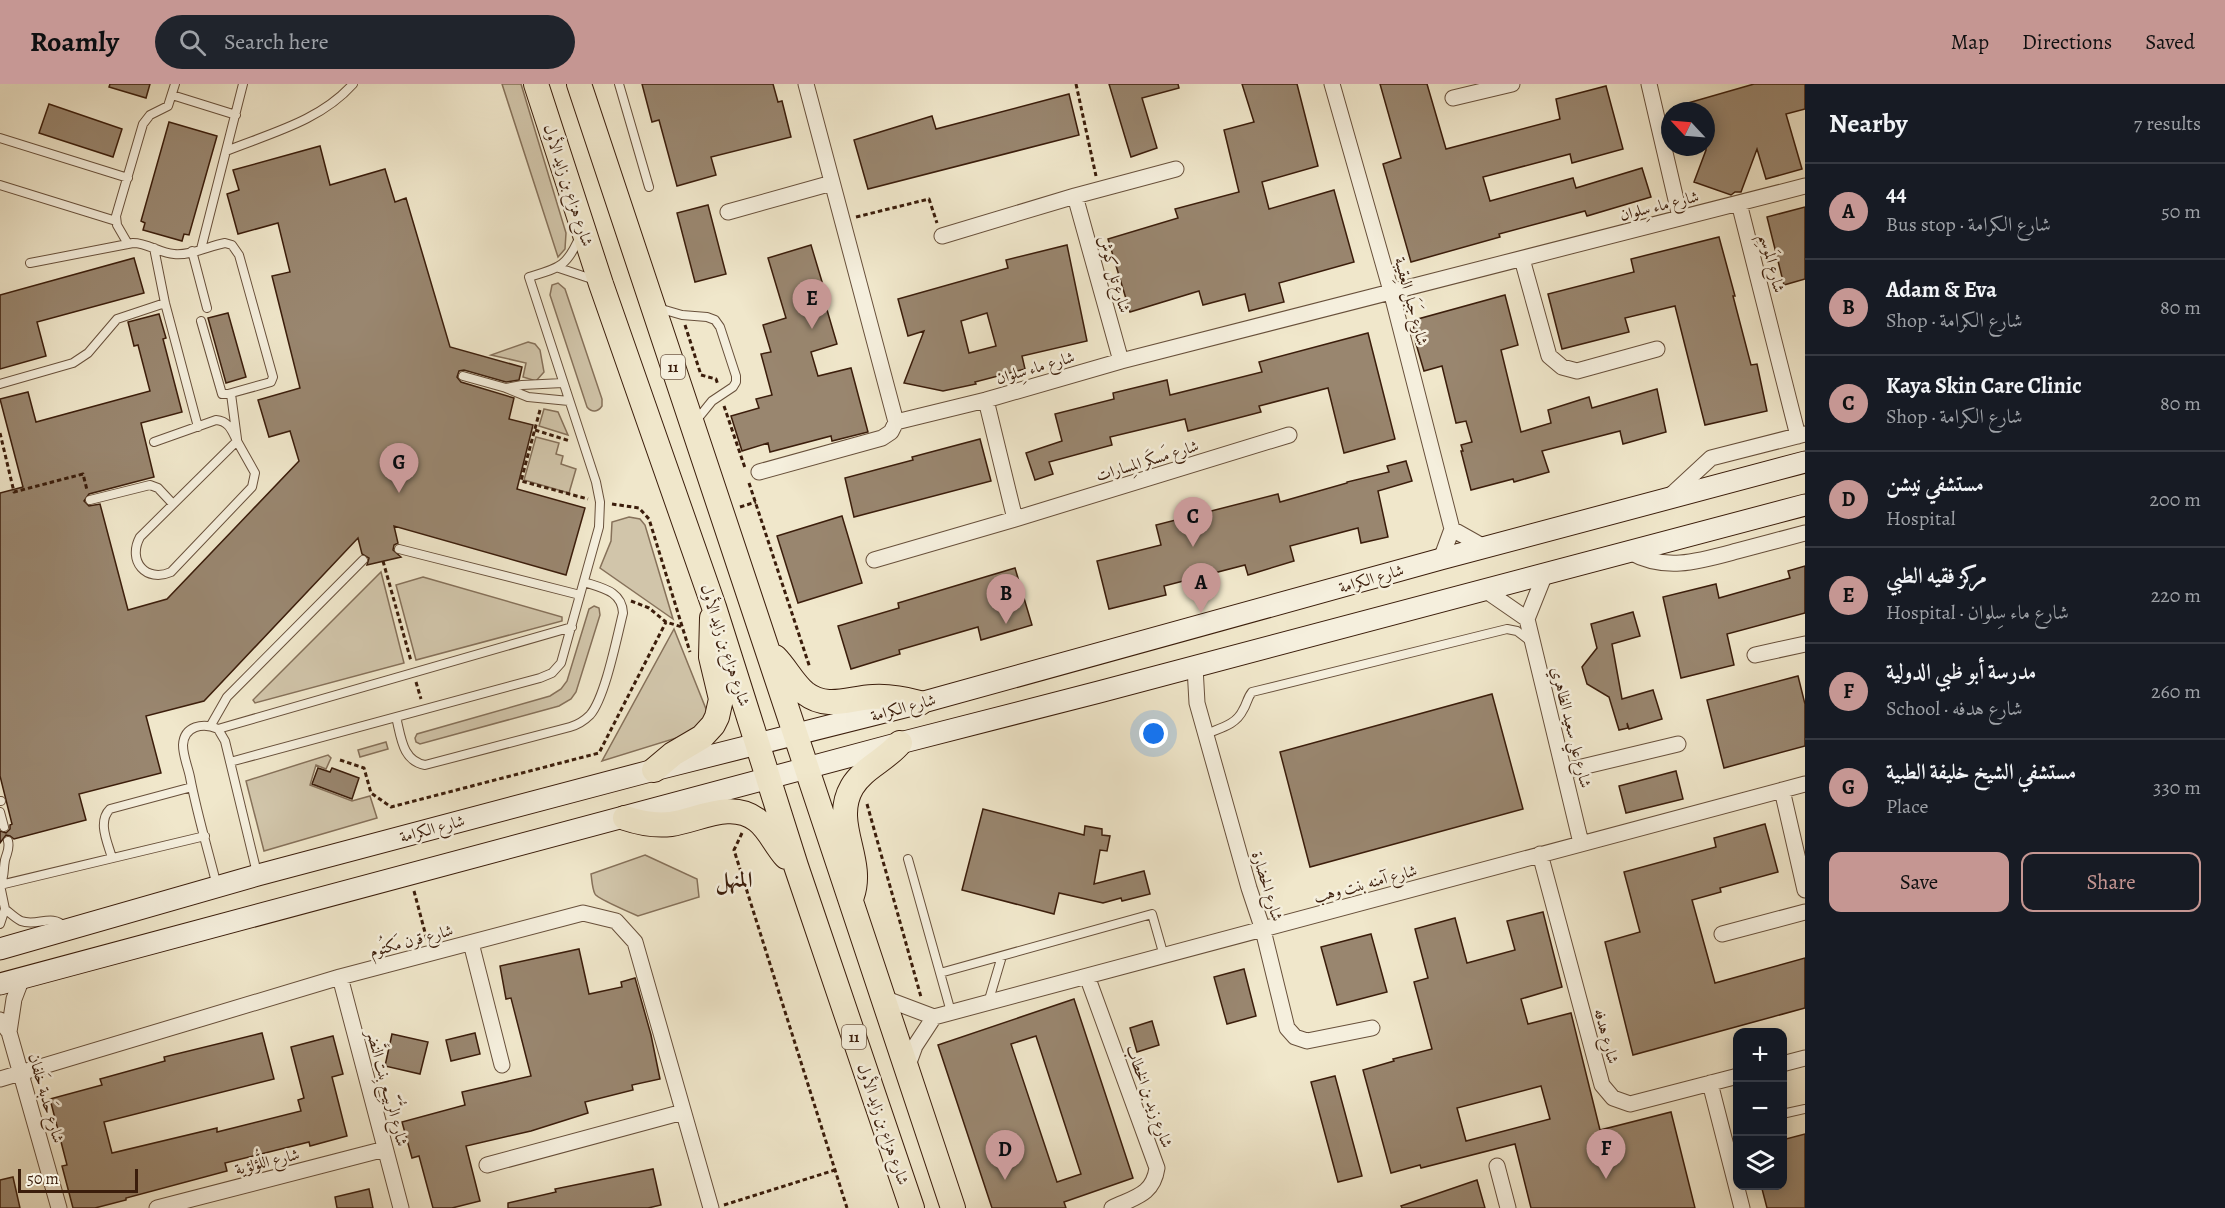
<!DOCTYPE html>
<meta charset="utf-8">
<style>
:root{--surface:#171b24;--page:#20242c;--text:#f1f3f6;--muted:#9ea1a6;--line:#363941;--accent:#c59692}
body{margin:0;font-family:Alegreya,Amiri,serif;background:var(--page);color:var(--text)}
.controls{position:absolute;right:18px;bottom:18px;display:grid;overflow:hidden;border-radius:12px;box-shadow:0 3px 15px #0003}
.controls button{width:54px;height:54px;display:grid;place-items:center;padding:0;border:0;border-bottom:2px solid var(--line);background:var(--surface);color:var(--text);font:30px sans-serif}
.compass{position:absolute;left:1661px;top:18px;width:54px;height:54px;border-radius:50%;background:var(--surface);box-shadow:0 3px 15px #0003;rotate:296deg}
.scale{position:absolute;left:18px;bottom:15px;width:120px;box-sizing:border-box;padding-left:6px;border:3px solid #3b1d0b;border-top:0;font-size:16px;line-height:21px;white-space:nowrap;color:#3b1d0b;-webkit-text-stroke:4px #f5efdd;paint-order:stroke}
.you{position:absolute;left:1154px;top:650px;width:21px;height:21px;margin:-15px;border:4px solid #fff;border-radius:50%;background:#1a73e8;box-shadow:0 0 0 9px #1a73e833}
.badge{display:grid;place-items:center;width:39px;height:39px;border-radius:50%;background:var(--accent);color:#111;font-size:20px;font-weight:700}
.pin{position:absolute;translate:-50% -50px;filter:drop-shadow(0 2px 3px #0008)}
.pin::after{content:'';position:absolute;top:32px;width:21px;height:18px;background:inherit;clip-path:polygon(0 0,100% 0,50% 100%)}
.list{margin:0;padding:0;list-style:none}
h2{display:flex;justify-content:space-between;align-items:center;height:78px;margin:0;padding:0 24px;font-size:26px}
h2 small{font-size:20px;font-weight:400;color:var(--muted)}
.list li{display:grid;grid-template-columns:39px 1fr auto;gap:18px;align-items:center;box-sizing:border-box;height:96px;padding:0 24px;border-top:2px solid var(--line)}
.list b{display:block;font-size:22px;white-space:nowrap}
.list p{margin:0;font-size:20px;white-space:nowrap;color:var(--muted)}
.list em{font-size:20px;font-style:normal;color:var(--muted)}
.actions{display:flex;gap:12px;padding:18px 24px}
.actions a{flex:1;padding:14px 0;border:2px solid var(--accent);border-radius:12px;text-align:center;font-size:21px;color:var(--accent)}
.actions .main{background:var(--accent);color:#111}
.icon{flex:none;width:33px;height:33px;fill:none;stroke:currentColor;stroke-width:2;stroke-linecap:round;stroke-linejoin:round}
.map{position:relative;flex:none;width:1805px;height:1124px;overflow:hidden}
header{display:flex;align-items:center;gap:36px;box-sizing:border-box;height:84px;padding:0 30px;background:var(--accent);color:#111}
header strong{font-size:28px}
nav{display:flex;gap:33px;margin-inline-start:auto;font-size:21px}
.search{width:420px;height:54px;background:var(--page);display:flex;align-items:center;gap:15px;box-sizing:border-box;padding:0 21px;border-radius:33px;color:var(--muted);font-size:22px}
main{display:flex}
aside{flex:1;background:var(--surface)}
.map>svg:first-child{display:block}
</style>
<header>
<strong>Roamly</strong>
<div class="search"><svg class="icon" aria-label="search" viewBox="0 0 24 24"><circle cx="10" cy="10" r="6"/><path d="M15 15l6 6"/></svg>Search here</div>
<nav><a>Map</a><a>Directions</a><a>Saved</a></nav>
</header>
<main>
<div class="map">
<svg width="1805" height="1124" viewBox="0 0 1805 1124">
<rect width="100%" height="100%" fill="#f0e7cb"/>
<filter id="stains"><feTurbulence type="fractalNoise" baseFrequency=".00333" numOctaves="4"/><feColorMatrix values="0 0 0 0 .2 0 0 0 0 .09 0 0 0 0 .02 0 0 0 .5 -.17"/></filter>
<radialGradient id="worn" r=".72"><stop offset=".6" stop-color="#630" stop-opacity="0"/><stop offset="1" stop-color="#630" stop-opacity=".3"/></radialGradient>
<path fill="#d1c5aa" stroke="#86715a" stroke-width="1.5" d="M502 0H521L566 149 565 165 558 173Z
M558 199 565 205 602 315V322C598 328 592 329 587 323L550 211 552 201Z
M528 258 535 260 540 266 544 288 536 297 523 293 526 279 491 271Z
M544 325 558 328 568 351 539 342Z
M536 353 559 359 556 370 563 372 561 380 576 385 569 409 524 396Z
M629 433 640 435 645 441 673 535 600 484 611 457 612 438Z
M381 488 404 579 255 619 253 616Z
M423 493 562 533V537L416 576 396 501Z
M594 522 599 524 600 531 576 608 571 615 559 622 420 660 416 658 415 654 417 650 550 612 561 605 567 597 589 525Z
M674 545 708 630 699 647 602 677Z
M386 658 388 665 360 673 358 666Z
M328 671 331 674 326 685 316 681 310 701 352 717 370 712 377 734 264 767 246 697Z
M645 771 697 795 699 813 638 832C631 829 597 814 595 810 592 804 592 796 591 790Z"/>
<path fill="#99866f" stroke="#3b1d0b" stroke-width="1.5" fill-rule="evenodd" d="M110 0H150L146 14 109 3Z
M642 0H773L778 18 782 17 791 53 711 73 716 91 677 102 659 36 652 38Z
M1109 0H1178L1179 4 1142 14 1157 64 1131 73Z
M1242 0H1297L1318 82 1262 98 1269 125 1334 106 1354 178 1279 199 1284 218 1249 227 1245 210 1203 221 1199 207 1130 228 1108 155 1178 134 1175 125 1239 108 1224 46 1254 38Z
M1380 0H1427L1446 65 1560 35 1556 15 1606 2 1623 65 1572 79 1570 70 1483 93 1490 117 1573 94 1576 104 1642 84 1651 113 1587 132 1585 127 1499 150 1500 153 1411 178 1383 80 1401 74Z
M1754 0H1805V25L1786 30 1802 85 1766 95 1757 65 1741 108H1735L1731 111 1694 98 1706 66V27H1675L1674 23Z
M1069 10 1079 51 868 105 854 56 932 32 936 45Z
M49 20 122 45 113 73 39 49Z
M169 38 217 52 189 151 184 150 182 157 143 146 145 139 141 137Z
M320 62 330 101 385 85 395 118 406 114 450 263 522 283 519 296 506 298 464 286 459 287 457 293 461 298 514 314 509 335 533 341 517 405 585 424 566 491 394 442 398 459 394 461 393 466 401 473 367 481 369 474 362 470 358 454 204 617 146 632 161 689 79 710 86 736 14 755 10 752 6 751 0 759V747L6 749 10 745V741L12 740 0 692V409L23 403 0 315 28 308 36 338 150 307 138 261 134 262 128 238 159 230 166 254 163 255 182 328 141 339 154 393 89 410 84 417 89 422 100 420 128 526 167 515 299 377 290 347 269 353 258 316 300 304 272 192 290 188 278 139 238 150 227 110 239 106 233 86Z
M708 121 726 190 695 198 677 129Z
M1805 123V195L1784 201 1767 133Z
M1719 153 1735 212H1733L1751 281 1757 280 1767 327 1705 341 1675 222 1625 234 1629 248 1562 265 1548 210 1634 188 1631 175Z
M811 161 823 201 820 202 837 260 811 268 818 292 851 284 868 348 832 357 831 352 770 368 768 359 742 367 731 332 759 324 756 315 772 311 761 270 771 268 763 241 786 234 768 174Z
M1067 161 1087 257 1022 272 1025 285 975 298 976 300 943 307 904 299 924 247 908 252 898 215 1008 184 1006 176ZM987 229 996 262 969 269 961 237Z
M134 174 144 209 37 238 46 272 0 285V211Z
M1505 211 1518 261 1501 266 1521 348 1551 339 1548 326 1589 313 1592 324 1657 305 1666 348 1623 360 1620 347 1542 367 1549 388 1514 398 1513 395 1471 406 1461 367H1463L1461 361 1472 358 1466 337 1456 339 1442 282 1424 287 1412 246 1418 235Z
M228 229 246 293 226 299 208 234Z
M1368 249 1395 355 1344 369 1328 304 1259 322 1261 328 1188 347 1185 335 1110 353 1112 361 1049 378 1053 390 1035 396 1026 369 1062 357 1055 330 1114 315 1113 309 1167 296 1170 311 1262 288 1259 278Z
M980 355 991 397 854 433 845 394 913 376 912 373Z
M1406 377 1412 397 1378 407 1388 453 1361 459 1358 444 1290 462 1294 477 1248 491 1245 481 1164 502 1166 511 1109 525 1097 477 1161 461 1156 441 1278 410 1280 418 1347 399V398L1389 388 1387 382Z
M842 432 862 499 798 519 777 452Z
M1805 482V529L1727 550 1734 581 1681 594 1663 513 1716 500 1719 514 1790 494 1788 487Z
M1015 484 1032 541 981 556 978 543 899 566 900 570 851 585 838 542 899 524 898 519Z
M1633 528 1640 552 1612 560 1622 615 1653 606 1662 635 1629 645 1627 639 1628 644 1619 646 1609 613 1587 600 1582 583 1597 564 1591 540Z
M1798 592 1805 620V662L1724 684 1707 616Z
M1492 610 1523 725 1310 783 1280 668Z
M318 684 330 688 332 684 359 694 352 715 312 700Z
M1676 687 1683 715 1626 729 1619 702Z
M983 725 1084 751 1085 742 1102 745V751L1110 752 1107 767 1100 766 1094 800 1144 787 1150 810 1122 817 1121 814 1103 819 1059 809 1054 830 962 806Z
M1765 740 1778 788 1720 804 1721 808 1692 816 1715 899 1805 874V924L1633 971 1605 858 1640 848 1624 788 1716 763 1714 754Z
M1543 828 1562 903 1521 915 1528 940 1571 929 1600 1046 1671 1028 1695 1124H1531L1515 1060 1421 1084 1420 1081 1391 1089 1363 986 1394 977 1393 975 1432 965 1414 898 1428 894 1415 845 1455 834 1467 879 1515 866 1507 837ZM1541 1002 1550 1035 1466 1057 1457 1024Z
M1371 850 1387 908 1337 921 1321 863Z
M579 865 589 910 622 903 621 898 635 894 651 951 660 995 632 1001 633 1006 585 1018 588 1029 531 1047 466 1062 480 1117 452 1124H433L419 1072 412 1074 402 1038 465 1021 462 1008 531 992 511 914 506 915 500 882Z
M1244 885 1256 932 1227 940 1214 893Z
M1074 915 1133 1094 1064 1118 1066 1124H992L938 961ZM1036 952 1081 1090 1057 1098 1011 960Z
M1152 937 1159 961 1137 968 1130 944Z
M262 949 274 995 104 1038 112 1069 217 1044V1048L301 1027 298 1016 304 1014 291 963 333 952 343 990 332 993 347 1052 310 1062 309 1058 225 1079 227 1087 126 1114V1116L95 1124H73L62 1082 67 1081 50 1015 102 1001 100 995 165 977 164 973Z
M475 949 480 970 451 977 446 956Z
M392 950 428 958 420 990 385 982Z
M1335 992 1362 1092 1338 1098 1311 998Z
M1805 1050V1124H1767L1761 1101H1782V1056Z
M653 1085 661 1121 648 1124H508V1119L556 1108 555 1105Z
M13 1093 20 1124H0V1096Z
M1477 1096 1485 1124H1402L1401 1122Z
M369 1105 373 1124H337L335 1113Z"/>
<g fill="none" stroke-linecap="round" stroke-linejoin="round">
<defs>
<path id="lane" d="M619 0 649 103
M172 11 236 31
M0 54 128 94
M226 67C271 49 320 37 353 0
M0 101 116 137
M128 160 117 141 116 132 143 40 150 31 168 22 175 0
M154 164 165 219 198 343
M201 165 243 0
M192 167 207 224
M30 179 133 159C148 159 159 169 174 170 190 172 209 162 225 159L232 161 239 171 273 293 271 298 228 310H222L201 237
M559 184 595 196
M658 224 682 231 707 233 715 236 720 243 736 292V298L733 303 712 317 695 338
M463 292 506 304 528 313 569 317
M0 300 73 279 88 269 117 235 165 219
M506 304 522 301 563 299
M231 310 237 355
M237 357 255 389 252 403 171 488C146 499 127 477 140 453Z
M154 358 216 336C229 337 232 347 237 357
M90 416 150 401 158 404 173 420
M399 465 580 511
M396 633C401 652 402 677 425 681L570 643C577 641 584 637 590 631 605 614 617 553 623 529 622 507 602 504 584 498
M211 641 227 613 363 476
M218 645 572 543
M1206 650C1220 644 1236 641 1243 626 1247 620 1247 614 1252 608L1507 545 1517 547 1530 557
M230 678 540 594 552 589 561 579 599 443 600 418 596 398 529 193C559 184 567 183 580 152
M0 717H1
M0 728 4 743
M112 774C108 759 97 738 110 725L192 703
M908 775 951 928
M0 801 205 752
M0 801C5 792 3 786 5 776 7 768 10 765 8 757
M0 801 5 825 0 840
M217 802C208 766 197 730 190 693 188 683 183 672 183 661 184 642 203 638 218 645L225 657 257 789
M5 825C10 829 15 834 21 837 37 843 52 829 65 843
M940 889 1152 830 1164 872
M988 919 1002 872
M1782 1030 1805 1025"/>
<path id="street" d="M806 0 896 338
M1332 0 1391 207 1452 445 1441 475
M1649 0 1680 133
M1453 14 1512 0
M1075 112 1121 277
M1739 119 1798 352
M728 128 832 99
M942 152 1075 112 1176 85
M1522 175 1549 272 1562 283 1577 287 1657 265
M986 316 1015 435
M896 338 986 316 1121 277 1805 102
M759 388 882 354 891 348 896 338
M1670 412 1711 374 1805 350
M1452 445 1484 463
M1630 468C1665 488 1700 477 1737 467 1760 461 1782 455 1805 449
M874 476 1015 435 1289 351
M1545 490 1527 535 1581 759
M1485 506 1527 535
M1755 571 1805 560
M1195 583 1197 619 1249 804 1263 846 1287 944 1295 953 1307 957 1372 944
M1565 687 1678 660
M1782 706 1805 806
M1540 770 1602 1001 1613 1014 1630 1020 1738 992
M1722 850 1805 828
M471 859 502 981
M1087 892 1157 1084C1153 1111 1135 1113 1112 1124
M340 893 401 1124
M881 913 934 933 1805 700
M0 936 9 948 59 1124
M9 948 14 915 22 894
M1782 980 1805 974
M907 984 915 962 934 933
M0 995 340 893 583 829 616 837 635 858 711 1124
M1710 999 1742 1124
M487 1081 683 1028
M1497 1082 1508 1124
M157 1124 385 1065"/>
<path id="secondary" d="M0 865 258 791 654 686 920 619 1441 475 1805 378
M0 900 900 659 1099 608 1805 421"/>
<path id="primary" d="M536 0 601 200 714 523 796 782 912 1124
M579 0 953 1124
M775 573C786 584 793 599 805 609 827 626 849 614 873 613 889 612 905 615 920 619
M654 686 673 670 702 653 713 641 717 633 721 615 711 573 712 534
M625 734C640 739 655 742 671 740 699 736 731 716 757 736 769 745 775 761 786 773
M852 812C865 775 831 739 852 703 863 684 886 676 900 659"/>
</defs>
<use href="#lane" stroke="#68503b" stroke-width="10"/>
<use href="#street" stroke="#68503b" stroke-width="17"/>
<use href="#secondary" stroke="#3b1d0b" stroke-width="23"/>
<use href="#primary" stroke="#3b1d0b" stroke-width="26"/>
<path stroke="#3b1d0b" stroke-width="3" stroke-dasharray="4.5 3" stroke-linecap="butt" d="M1076 0 1096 92
M856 133 929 115 937 139
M685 241 701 291 716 295 718 301
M724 322 745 384
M540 326 521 397 588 415
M535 346 570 357
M0 349 14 408 83 390 87 406
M749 399 810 584
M612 420 639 424 649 435 690 568
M740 423 756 418
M383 477 411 577
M631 517 649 524 666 538 682 543
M416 598 421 615
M340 676 364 684 371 709 391 723 599 669 666 538
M867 720 921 913
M742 749 734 766 847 1124
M414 807 427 856
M724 1121 835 1086"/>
<use href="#lane" stroke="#f5efdd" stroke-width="8"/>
<use href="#street" stroke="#f5efdd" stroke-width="15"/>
<use href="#secondary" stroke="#f5efdd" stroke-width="21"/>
<use href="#primary" stroke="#f0e7cb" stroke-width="24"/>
</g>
<g text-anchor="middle" stroke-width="5" stroke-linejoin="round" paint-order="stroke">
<g fill="#f5efdd" stroke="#735c4a" stroke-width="1.5">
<rect x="661" y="271" width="24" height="24" rx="4.5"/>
<rect x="842" y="941" width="24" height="24" rx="4.5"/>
</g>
<g font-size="15" font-weight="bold" fill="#3b1d0b">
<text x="673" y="288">11</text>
<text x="854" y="958">11</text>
</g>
<g font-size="16" fill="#3b1d0b" stroke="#f5efdd">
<text transform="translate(569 101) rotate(72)" y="6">شارع هزاع بن زايد الأول</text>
<text transform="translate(1659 121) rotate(-14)" y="6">شارع ماء سِلوان</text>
<text transform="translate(1773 179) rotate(76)" y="6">شارع المَوسِم</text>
<text transform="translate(1115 190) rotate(74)" y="6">شارع تل كوش</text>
<text transform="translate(1412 217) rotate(75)" y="6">شارع جَبَل العِقيبة</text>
<text transform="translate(1035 283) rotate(-16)" y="6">شارع ماء سِلوان</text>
<text transform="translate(1147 376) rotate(-17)" y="6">شارع مَسكَر المِسارات</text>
<text transform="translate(1371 494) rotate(-16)" y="6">شارع الكرامة</text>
<text transform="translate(726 561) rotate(72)" y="6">شارع هزاع بن زايد الأول</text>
<text transform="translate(903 623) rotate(-15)" y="6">شارع الكرامة</text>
<text transform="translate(1572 643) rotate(76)" y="6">شارع علي سعيد الظاهري</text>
<text transform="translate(432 744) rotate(-15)" y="6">شارع الكرامة</text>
<text transform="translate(1365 799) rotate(-15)" y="6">شارع آمنه بنت وهب</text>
<text transform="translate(1268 802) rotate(73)" y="6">شارع الحضارة</text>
<text transform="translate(411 856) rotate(-15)" y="6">شارع قرن مَكتُوم</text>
<text transform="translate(1607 952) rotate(75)" y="6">شارع هدفه</text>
<text transform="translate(388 1004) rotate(75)" y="6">شارع الرُّبَيِّع بِنت النَّضر</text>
<text transform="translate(1150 1012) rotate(70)" y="6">شارع زيد بن الخطاب</text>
<text transform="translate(47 1014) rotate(74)" y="6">شارع حَدبة خَلفان</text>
<text transform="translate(884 1040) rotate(71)" y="6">شارع هزاع بن زايد الأول</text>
<text transform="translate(267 1077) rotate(-14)" y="6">شارع اللُّؤلؤية</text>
</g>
<g font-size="22" font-weight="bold" fill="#3b1d0b" stroke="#f5efdd">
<text x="734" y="803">المنهل</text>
</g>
</g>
<rect width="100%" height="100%" filter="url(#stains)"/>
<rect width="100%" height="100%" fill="url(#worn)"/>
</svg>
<div class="controls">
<button>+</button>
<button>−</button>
<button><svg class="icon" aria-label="layers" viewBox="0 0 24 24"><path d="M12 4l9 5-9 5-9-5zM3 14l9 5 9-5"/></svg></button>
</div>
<svg class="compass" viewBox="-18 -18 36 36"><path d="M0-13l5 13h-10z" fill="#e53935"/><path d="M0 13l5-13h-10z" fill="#9ea1a6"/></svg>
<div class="scale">50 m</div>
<div class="you"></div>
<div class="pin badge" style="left:1201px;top:529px">A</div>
<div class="pin badge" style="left:1006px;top:540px">B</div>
<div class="pin badge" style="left:1193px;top:463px">C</div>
<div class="pin badge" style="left:1005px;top:1096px">D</div>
<div class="pin badge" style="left:812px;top:245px">E</div>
<div class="pin badge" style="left:1606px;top:1095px">F</div>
<div class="pin badge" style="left:399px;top:409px">G</div>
</div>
<aside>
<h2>Nearby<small>7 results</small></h2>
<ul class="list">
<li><span class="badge">A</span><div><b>44</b><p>Bus stop · شارع الكرامة</p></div><em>50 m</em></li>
<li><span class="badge">B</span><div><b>Adam &amp; Eva</b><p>Shop · شارع الكرامة</p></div><em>80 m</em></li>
<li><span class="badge">C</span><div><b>Kaya Skin Care Clinic</b><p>Shop · شارع الكرامة</p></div><em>80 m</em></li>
<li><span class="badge">D</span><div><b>مستشفي نيشن</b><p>Hospital</p></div><em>200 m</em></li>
<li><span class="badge">E</span><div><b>مركز فقيه الطبي</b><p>Hospital · شارع ماء سِلوان</p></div><em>220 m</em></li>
<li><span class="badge">F</span><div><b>مدرسة أبو ظبي الدولية</b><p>School · شارع هدفه</p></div><em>260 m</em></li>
<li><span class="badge">G</span><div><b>مستشفي الشيخ خليفة الطبية</b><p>Place</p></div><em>330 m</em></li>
</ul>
<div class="actions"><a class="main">Save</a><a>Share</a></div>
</aside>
</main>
